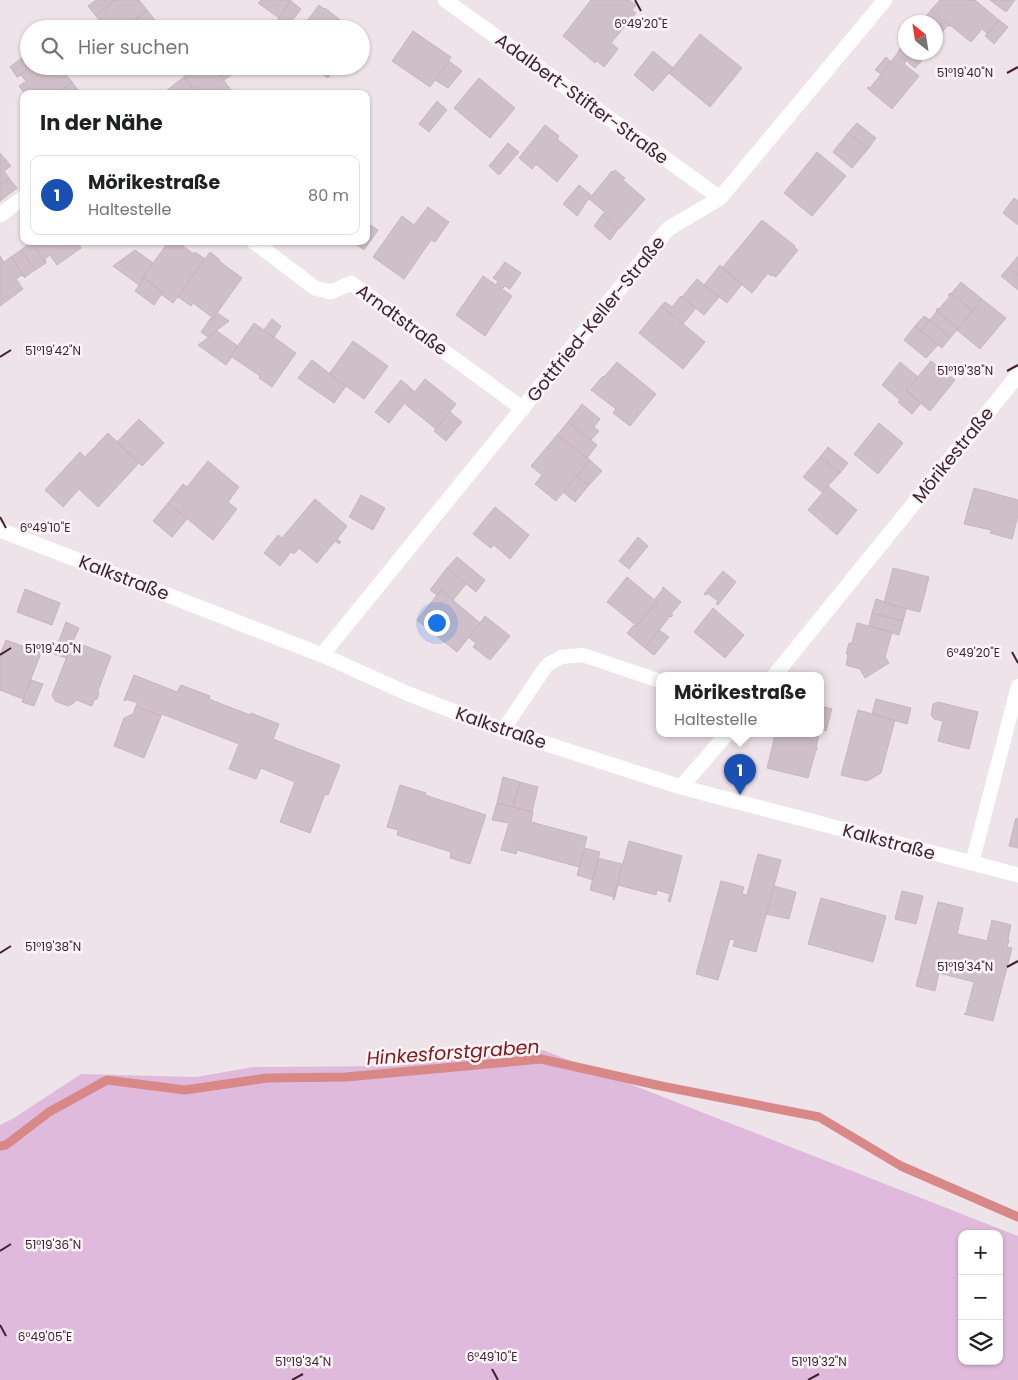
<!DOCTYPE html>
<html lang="de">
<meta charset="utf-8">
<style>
:root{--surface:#fff;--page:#f2f2f2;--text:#202124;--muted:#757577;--line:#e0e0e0;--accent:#111827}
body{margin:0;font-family:Poppins,sans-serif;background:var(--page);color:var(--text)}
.controls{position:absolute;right:15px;bottom:15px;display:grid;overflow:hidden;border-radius:10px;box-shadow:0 1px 4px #0004}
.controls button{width:45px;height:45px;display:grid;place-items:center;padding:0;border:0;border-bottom:1px solid var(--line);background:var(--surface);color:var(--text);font:25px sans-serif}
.compass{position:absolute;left:898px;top:15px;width:45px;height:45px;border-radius:50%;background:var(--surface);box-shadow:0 1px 4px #0004;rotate:330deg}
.you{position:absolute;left:436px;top:622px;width:18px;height:18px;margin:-12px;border:4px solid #fff;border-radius:50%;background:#1a73e8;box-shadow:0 0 0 8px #1a73e833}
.badge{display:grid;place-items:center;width:32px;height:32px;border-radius:50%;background:var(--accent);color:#fff;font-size:16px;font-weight:700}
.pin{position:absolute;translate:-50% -41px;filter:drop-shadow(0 1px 2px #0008)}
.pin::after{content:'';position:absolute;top:26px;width:18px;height:15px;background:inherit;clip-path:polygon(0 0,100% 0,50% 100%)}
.popup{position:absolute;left:656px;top:672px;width:168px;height:65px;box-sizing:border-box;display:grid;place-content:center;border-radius:10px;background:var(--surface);filter:drop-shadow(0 1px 4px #0005);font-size:16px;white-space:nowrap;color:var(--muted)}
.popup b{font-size:19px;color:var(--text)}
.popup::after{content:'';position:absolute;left:50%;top:100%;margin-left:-10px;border:10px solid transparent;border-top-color:var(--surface)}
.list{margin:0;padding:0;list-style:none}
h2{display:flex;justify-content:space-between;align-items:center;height:65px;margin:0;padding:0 20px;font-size:21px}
h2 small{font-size:16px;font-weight:400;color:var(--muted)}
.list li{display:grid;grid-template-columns:32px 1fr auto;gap:15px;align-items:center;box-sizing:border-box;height:80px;margin:0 10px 10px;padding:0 10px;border:1px solid var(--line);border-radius:10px}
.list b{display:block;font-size:19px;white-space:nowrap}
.list p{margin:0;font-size:16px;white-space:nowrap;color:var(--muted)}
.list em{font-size:16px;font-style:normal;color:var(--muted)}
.icon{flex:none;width:28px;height:28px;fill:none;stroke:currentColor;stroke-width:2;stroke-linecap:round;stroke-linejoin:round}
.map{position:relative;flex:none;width:1018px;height:1380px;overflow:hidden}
.search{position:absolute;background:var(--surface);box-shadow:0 1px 4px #0004;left:20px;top:20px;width:350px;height:55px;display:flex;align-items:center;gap:12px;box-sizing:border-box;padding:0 18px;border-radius:28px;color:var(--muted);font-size:19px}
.panel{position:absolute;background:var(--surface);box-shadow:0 1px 4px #0004;left:20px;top:90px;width:350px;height:155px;border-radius:10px}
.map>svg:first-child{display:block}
</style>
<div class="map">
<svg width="1018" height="1380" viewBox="0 0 1018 1380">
<rect width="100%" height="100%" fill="#eee3e9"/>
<path fill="#e0badc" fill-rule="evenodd" d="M543 1050 1018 1236V1380H0V1125L14 1118 81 1074 196 1077 253 1067 396 1066ZM962 1234H999V1361H962Z"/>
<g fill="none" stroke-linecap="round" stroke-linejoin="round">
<path stroke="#d78887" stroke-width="9" d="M0 1146 6 1145 49 1112 107 1080 185 1090 267 1078 346 1077 541 1059 661 1086 819 1117 901 1166 1018 1217"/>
</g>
<path fill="#cfbfc8" stroke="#c8b5c0" d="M96 0H115L96 16 88 6Z
M115 0H139L147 10 124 29H106L96 16Z
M261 0H291L279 18 258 3Z
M591 0H629L636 5 632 10 636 13 611 43 618 49 604 67 597 61 595 63 563 36Z
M940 0H975L999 20 988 34 982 29 971 42 931 10Z
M990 0H1015L1006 12Z
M291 1 301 9 286 29H282L275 24Z
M319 5 324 9 325 8 339 19 332 29H301Z
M147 10 162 29H124Z
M931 10 950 26H947L939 36 936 33V22H922Z
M339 19 344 24 345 22 354 29H332Z
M999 20 1008 27 994 44 985 36Z
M413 31 451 57 430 87 392 61Z
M700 34 742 68 710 107 669 73Z
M904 43 906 45V52H915L923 59 915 68 897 53Z
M653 51 673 68 653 91 634 75Z
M29 52V66H31L17 77 10 67Z
M897 54 906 61 904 64 919 76 892 109 867 88 868 87 870 88Z
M886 57 891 62 881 74 875 70Z
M449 61 462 71 448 88 435 80Z
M31 66H59L72 82 57 94H25L19 86 26 81 21 75 17 77Z
M197 66H213L234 94H198L184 77Z
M213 66H229L234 73 224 80Z
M311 66H336L328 78Z
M184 77 198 94H162Z
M479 78 515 108 490 138 454 108Z
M72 82 81 94H57Z
M437 101 447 110 429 132 419 124Z
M857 123 876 138 868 149 848 133Z
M545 125 559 136 557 139 578 156 557 182 536 164 532 169 519 158Z
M848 133 868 149 852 168 833 152Z
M508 143 519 152 499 175 489 166Z
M817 152 846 176 812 216 784 193Z
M0 153 11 166 4 171 9 178 0 185Z
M615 170 625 178 623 180 645 199 619 229 602 215 605 212 589 199 612 171 613 172Z
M9 178 17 188 0 201V185Z
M579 185 591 195 577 216 563 204Z
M1014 198 1018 201V225L1003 213Z
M428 207 449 222 435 242 431 240 404 279 373 257 402 216 414 225Z
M602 215 618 229 610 240 594 226Z
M762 220 795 246 794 247 798 250 776 277 772 275 771 276 768 273 752 293 722 268Z
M366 222 378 230 364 250 351 241H366Z
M33 241H77L81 248 57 265 50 255 45 259 46 263 31 242Z
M169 241H176L194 254 195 252 205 259 173 303 161 294 163 292 144 278 142 281 141 280Z
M31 242 46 263 35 270 21 250Z
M21 250 35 270 25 277 11 257Z
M135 250 153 263 139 285 113 266Z
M210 252 220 260 219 261 242 278 212 320 210 319 212 317 193 303 191 306 178 297Z
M0 256 4 262 11 257 25 277V278L22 275 16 279 23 289 0 306Z
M1018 256V275L1009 267Z
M505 262 521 273 510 289 505 286 502 289 512 296 485 336 456 315 483 276 496 285 498 281 493 278Z
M720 265 742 284 727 303 704 285Z
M1009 267 1018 275V290L1001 276Z
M144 278 163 292 154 305 135 291Z
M697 279 719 297 704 315 682 297Z
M961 282 982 299 973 311 959 300 961 299 959 297 957 299 951 294Z
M950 293 957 299 959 297 961 299 959 300 973 311 958 329 936 310 938 308 939 309 950 296 948 295Z
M681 296 696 308 683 324 661 306 665 302 672 307Z
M982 299 1006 318 980 349 957 330Z
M661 306 705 342 683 369 639 333Z
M937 311 958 329 950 338 930 320Z
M217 313 229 321 208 337 201 332 210 319 212 320Z
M924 316 930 320 921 331 915 326Z
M272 319 281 326 274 337 264 330Z
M930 320 950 338 942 348 921 331Z
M254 323 296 353 272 387 259 378 260 376 232 357 231 358 230 357Z
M915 326 938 345 926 358 904 340Z
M217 331 238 346 230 357 231 358 226 365 198 345Z
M353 341 388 366 364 399 329 374Z
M312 360 346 386 334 403 298 378Z
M931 361 955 380 930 411 906 391Z
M617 362 656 394 630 426 613 413 616 409 591 390 603 376 604 377Z
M900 362 918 377 906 391 921 403 912 414 898 402 900 400 882 385Z
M425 379 456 404 436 429 405 404Z
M401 380 414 391 389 423 375 412Z
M582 404 600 419 594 427 599 431 591 440 568 422Z
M450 412 462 422 446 441 434 431Z
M139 419 164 443 142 466 117 442Z
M568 422 597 445 587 458 557 435Z
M879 423 903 443 878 474 854 454Z
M108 433 139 463 98 507 79 489 63 507 45 490 80 452 85 457Z
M557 435 590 460 556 501 535 484 542 475 531 466Z
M828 447 848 463 840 473 820 457Z
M820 457 840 473 822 492 803 477Z
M590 460 602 471 589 485 577 476Z
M208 461 239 487 228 502 237 509 213 540 168 503 183 484 187 487Z
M577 476 589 485 575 502 563 492Z
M828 486 857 510 837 535 808 510Z
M974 488 1018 500V515L1012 539 990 533 991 530 964 524Z
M361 495 385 508 373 530 349 517Z
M315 499 347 526 337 539 341 542 339 544 335 541 317 563 299 548 294 554 291 552 280 566 264 553 278 535 282 538Z
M168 503 187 519 172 537 153 521Z
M495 507 529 535 510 559 494 545 491 548 473 534Z
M638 537 648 546 629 569 619 561Z
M457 557 485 580 476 592 447 568Z
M447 568 466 584 453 600 441 590 437 595 430 590Z
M893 568 929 577 920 612 884 603Z
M723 571 736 582 718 605 716 604 718 601 707 593 706 595 704 594Z
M627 577 657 602 637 626 607 602Z
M663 587 681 602 671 614 673 615 671 617 670 616 645 648 627 633 634 625 637 626 657 602 655 599 663 589 662 588Z
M25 589 60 603 52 625 17 612Z
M441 590 480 623 457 652 417 620Z
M876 599 906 609 903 621 872 613Z
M713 608 744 635 725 658 694 632Z
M872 613 903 621 899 635 869 626Z
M485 616 510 636 490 660 473 647 476 643 469 638Z
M66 622 79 628 66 658 54 654Z
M857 623 892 632 885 657 889 663 865 678 860 669 846 665 848 655 846 654 849 643H852Z
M659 630 669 637 654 655 645 648Z
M6 640 41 653 23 699 0 690V655Z
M73 641 111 656 98 691 99 694 97 699 94 700 92 706 76 700 74 703 68 706 55 701 52 695Z
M134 675 177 692 181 685 210 696 209 699 250 715 251 713 279 724 273 739 340 765 328 795 325 794 310 833 280 822 295 782 261 768 256 779 229 769 239 744 162 714 161 716 136 706 138 703 126 699V701L124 700Z
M31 680 43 684 34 706 22 702Z
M876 699 911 708 907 724 872 714Z
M938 702 978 712 969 749 938 741 943 721 934 719 931 715 933 704Z
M136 706 161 716 144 758 114 746 124 718 133 714Z
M820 706 832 709 826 731 820 729Z
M858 710 895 720 881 773 867 781 841 775Z
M779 734H819L816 748H817V750H816L808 778 767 768 775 735 778 736Z
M503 777 520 782 513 807 497 803Z
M520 782 538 787 532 812 513 807Z
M400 785 426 793 425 795 486 815 470 864 450 858 451 852 397 835 398 830 387 827Z
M497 803 533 812 531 822 587 837 584 848H585L579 867 517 850 516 854 501 850 509 823 492 820Z
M1016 818 1018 819V848L1009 846Z
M629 841 682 856 670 902 668 901 670 894 657 890 656 895 618 885 614 900H613Z
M585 848 600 852 593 880 577 875Z
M758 854 781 860 756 952 733 946 735 940 730 939 718 980 696 974 721 881 744 887 742 894 747 895Z
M598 858 622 864 614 897 590 890Z
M774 886 796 892 789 919 766 914Z
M902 891 923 896 916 924 895 919Z
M821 898 886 916 873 962 808 944Z
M938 902 963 908 957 934 987 941 992 920 1011 925 1008 939 1009 940 1007 947 1012 948 993 1021 964 1014 965 1013H966L974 982 939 973 935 991 916 986Z"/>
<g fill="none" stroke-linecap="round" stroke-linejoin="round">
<path stroke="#fff" stroke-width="14" d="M503 730 547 665 561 657 583 655 660 681
M972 863 1018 686"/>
<path stroke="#fff" stroke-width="15" d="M445 0 720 198
M0 215 24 197
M253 241 315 288 331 292 351 283 523 409
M0 530 322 655 411 695 503 730 681 787 1018 875
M322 655 668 229 720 198 885 0
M774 676 1018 375
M681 787 727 734"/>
</g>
<path fill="none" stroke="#41212e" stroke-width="2" d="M635 0 641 11M1007 73 1018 67M0 357 11 350M1007 371 1018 365M0 517 6 528M1012 652 1018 663M0 655 11 648M0 953 11 946M1007 967 1018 961M0 1251 11 1244M0 1325 6 1336M492 1369 498 1380M292 1380 303 1374M808 1380 819 1374"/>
<g text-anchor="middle" stroke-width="5" stroke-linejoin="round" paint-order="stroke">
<g font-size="18" fill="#41212e" stroke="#faf4f8">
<text transform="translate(582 99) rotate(36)" y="6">Adalbert-Stifter-Straße</text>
<text transform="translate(596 319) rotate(-51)" y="6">Gottfried-Keller-Straße</text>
<text transform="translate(402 320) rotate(36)" y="6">Arndtstraße</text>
<text transform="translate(953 455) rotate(-51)" y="6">Mörikestraße</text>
<text transform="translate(124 578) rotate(21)" y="6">Kalkstraße</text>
<text transform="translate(501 728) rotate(19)" y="6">Kalkstraße</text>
<text transform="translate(889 842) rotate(15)" y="6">Kalkstraße</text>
</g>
<g font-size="19" font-style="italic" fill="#821816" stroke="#faf4f8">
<text transform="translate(453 1052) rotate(-4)" y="7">Hinkesforstgraben</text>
</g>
</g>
<g font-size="12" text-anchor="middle" fill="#41212e" stroke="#faf4f8" stroke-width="5" stroke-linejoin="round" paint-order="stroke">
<text x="641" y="28">6°49'20"E</text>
<text x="965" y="77">51°19'40"N</text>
<text x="53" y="355">51°19'42"N</text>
<text x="965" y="375">51°19'38"N</text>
<text x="45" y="532">6°49'10"E</text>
<text x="53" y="653">51°19'40"N</text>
<text x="973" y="657">6°49'20"E</text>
<text x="53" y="951">51°19'38"N</text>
<text x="965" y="971">51°19'34"N</text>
<text x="53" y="1249">51°19'36"N</text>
<text x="45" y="1341">6°49'05"E</text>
<text x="492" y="1361">6°49'10"E</text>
<text x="303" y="1366">51°19'34"N</text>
<text x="819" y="1366">51°19'32"N</text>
</g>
</svg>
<div class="controls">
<button>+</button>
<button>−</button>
<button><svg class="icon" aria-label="layers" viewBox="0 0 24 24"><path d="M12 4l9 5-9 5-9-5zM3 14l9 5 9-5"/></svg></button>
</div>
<svg class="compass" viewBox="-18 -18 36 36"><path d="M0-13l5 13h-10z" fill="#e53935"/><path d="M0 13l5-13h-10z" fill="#757577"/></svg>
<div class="you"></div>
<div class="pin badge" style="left:740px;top:795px;background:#1a4fb4">1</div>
<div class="popup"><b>Mörikestraße</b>Haltestelle</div>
<div class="search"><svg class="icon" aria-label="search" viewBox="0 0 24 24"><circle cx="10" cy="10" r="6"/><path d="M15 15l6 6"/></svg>Hier suchen</div>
<section class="panel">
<h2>In der Nähe<small></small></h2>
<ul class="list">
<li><span class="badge" style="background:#1a4fb4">1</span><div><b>Mörikestraße</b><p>Haltestelle</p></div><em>80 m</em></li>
</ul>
</section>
</div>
